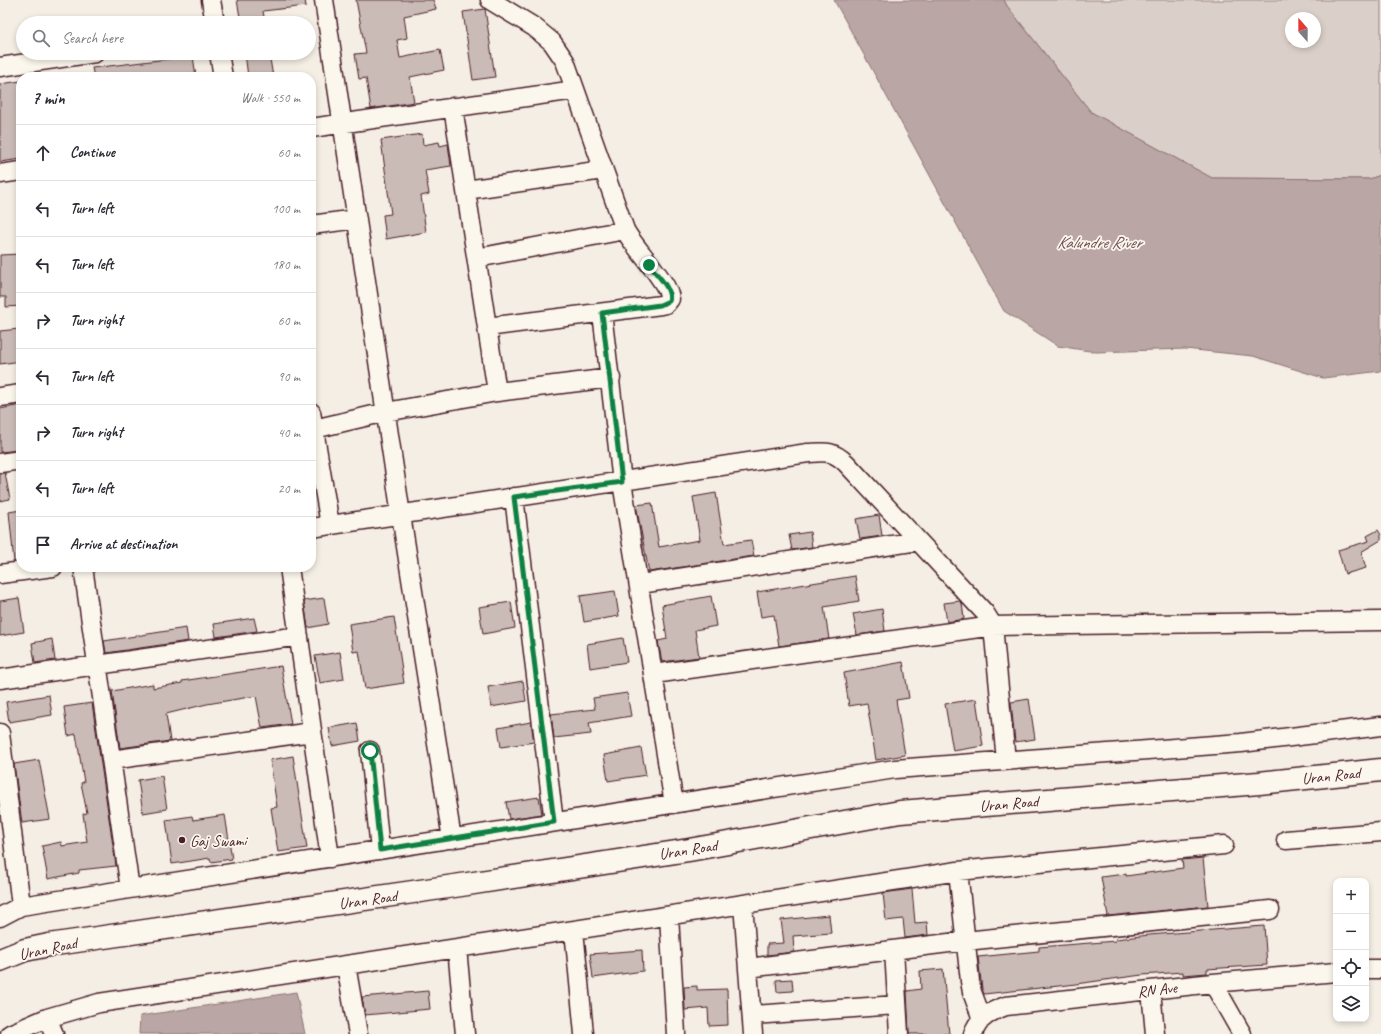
<!DOCTYPE html>
<meta charset="utf-8">
<style>
:root{--surface:#fff;--page:#f2f2f3;--text:#2b2b33;--muted:#7c7c81;--line:#e1e1e2}
body{margin:0;font-family:Caveat,sans-serif;background:var(--page);color:var(--text)}
.controls{position:absolute;right:12px;bottom:12px;display:grid;overflow:hidden;border-radius:8px;box-shadow:0 2px 6px #0003}
.controls button{width:36px;height:36px;display:grid;place-items:center;padding:0;border:0;border-bottom:1px solid var(--line);background:var(--surface);color:var(--text);font:20px sans-serif}
.compass{position:absolute;left:1285px;top:12px;width:36px;height:36px;border-radius:50%;background:var(--surface);box-shadow:0 2px 6px #0003;rotate:339deg}
.stop{position:absolute;width:12px;height:12px;margin:-9px;border:3px solid #0b8043;border-radius:50%;background:#fff}
.stop.end{background:#0b8043;border-color:#fff;box-shadow:0 1px 4px #0008}
.list{margin:0;padding:0;list-style:none}
h2{display:flex;justify-content:space-between;align-items:center;height:52px;margin:0;padding:0 16px;font-size:17px}
h2 small{font-size:13px;font-weight:400;color:var(--muted)}
.list li{display:grid;grid-template-columns:26px 1fr auto;gap:12px;align-items:center;box-sizing:border-box;height:56px;padding:0 16px;border-top:1px solid var(--line)}
.list b{display:block;font-size:15px;white-space:nowrap}
.list em{font-size:13px;font-style:normal;color:var(--muted)}
.icon{flex:none;width:22px;height:22px;fill:none;stroke:currentColor;stroke-width:2;stroke-linecap:round;stroke-linejoin:round}
.map{position:relative;flex:none;width:1381px;height:1034px;overflow:hidden}
.search{position:absolute;background:var(--surface);box-shadow:0 2px 6px #0003;left:16px;top:16px;width:300px;height:44px;display:flex;align-items:center;gap:10px;box-sizing:border-box;padding:0 14px;border-radius:22px;color:var(--muted);font-size:15px}
.panel{position:absolute;background:var(--surface);box-shadow:0 2px 6px #0003;left:16px;top:72px;width:300px;height:500px;border-radius:16px}
.map>svg:first-child{display:block}
</style>
<div class="map">
<svg width="1381" height="1034" viewBox="0 0 1381 1034">
<rect width="100%" height="100%" fill="#f4eee4"/>
<filter id="ink" filterUnits="userSpaceOnUse"><feTurbulence type="fractalNoise" baseFrequency=".025" numOctaves="2"/><feDisplacementMap in="SourceGraphic" scale="8" xChannelSelector="R" yChannelSelector="G"/><feConvolveMatrix kernelMatrix="1 2 1 2 8 2 1 2 1" color-interpolation-filters="sRGB"/></filter>
<g filter="url(#ink)">
<path fill="#dbd0c9" stroke="#92787a" fill-rule="evenodd" d="M1004 0H1381V175L1369 179 1212 178 1091 112 1007 6ZM1291 18H1315V42H1291Z"/>
<path fill="#baa7a5" stroke="#8d7174" d="M834 0H1004L1007 6 1091 112 1212 178 1369 179 1381 175V371L1323 378 1253 356 1185 349 1096 352 1058 346 1004 311Z
M296 992 305 1034H139L140 1016Z"/>
<path fill="#cabbb6" stroke="#4a1f2b" d="M237 0H305L306 6 263 11 265 23H241Z
M356 0H433L436 9 404 16 407 38 397 40 400 58 440 50 444 70 410 77 414 102 371 109 366 78 359 79 355 54 366 53Z
M485 9 495 77 473 80 463 12Z
M245 53H269L273 77H248Z
M193 56 196 77H94L92 68Z
M21 81V159L0 162V84Z
M422 134 423 145 439 142 440 146 448 144 451 166 425 170 429 194 421 196 426 232 386 239 383 215 391 214 381 140Z
M21 254V306L6 307V297H0V255Z
M19 329 21 361 0 364V331Z
M21 405V450L0 452V409Z
M0 473H5L10 499 0 501Z
M716 493 724 544 751 540 754 556 649 572 636 505 652 503 659 547 700 540 693 497Z
M21 510V561L14 562 9 512Z
M879 515 882 536 860 539 856 519Z
M1378 530 1381 535V540L1361 552 1366 568 1345 574 1338 550 1369 541 1367 536Z
M810 532 812 547 792 550 789 535Z
M855 576 859 601 824 607 829 639 779 646 774 615 761 617 757 592Z
M615 591 619 616 584 622 580 596Z
M711 596 716 626 695 630 699 657 662 662 658 641 667 639 662 605Z
M19 598 24 632 0 636V601Z
M324 598 328 624 308 628 304 601Z
M960 601 962 603 964 619 947 622 944 603Z
M511 602 515 628 483 634 479 607Z
M882 609 885 631 857 635 853 614Z
M394 617 404 683 365 689 359 651 353 652 349 624Z
M254 618 257 631 216 637 214 624Z
M186 628 188 641 106 653 104 641Z
M623 638 627 662 590 668 587 644Z
M52 639 55 660 35 663 32 643Z
M340 652 344 679 320 683 315 656Z
M903 662 909 698 896 700 905 755 876 760 867 703 849 706 844 673Z
M281 666 291 724 262 728 256 696 207 704 166 714 170 741 120 748 112 691 153 684V688L182 683V681Z
M523 681 526 701 491 707 488 687Z
M627 693 631 716 589 723 591 734 554 738 551 714 595 709 593 698Z
M49 695 52 715 9 722 6 702Z
M976 699 983 746 953 751 945 704Z
M1029 699 1035 739 1015 742 1011 702Z
M92 703 116 866 79 870V873L48 879 42 846 61 842 62 846 87 842 83 814 87 813 81 783 84 782 76 734 68 736 64 707Z
M531 722 534 742 501 747 498 728Z
M357 723 360 741 332 746 329 728Z
M641 748 646 775 608 781 604 755Z
M293 756 307 848 278 852 271 808 277 807 270 760Z
M39 760 50 819 22 823 14 764Z
M162 776 167 809 143 813 138 780Z
M539 797 542 814 509 819 506 802Z
M225 815 232 859 211 862 210 858 172 864 166 820 192 816 193 820Z
M1203 858 1208 906 1108 916 1101 877 1126 874V876L1183 868 1182 860Z
M912 889 915 923 927 922 928 935 905 938 903 919 886 921 883 893Z
M829 915 831 933 793 936 794 952 767 955V944L784 943 781 920Z
M1264 926 1267 965 1207 969V973L1183 975V972L1142 975 1068 985 984 994 982 989 978 957 1039 951V947L1116 941V939L1149 935Z
M642 950 643 971 593 978 590 954Z
M943 969 949 1034H909L907 991 921 989 920 971Z
M792 979 793 991 777 992 776 980Z
M697 986V990L727 989 728 1025 709 1026 708 1008 685 1010 684 987Z
M428 991 430 1009 365 1015 362 997Z"/>
<g fill="none" stroke-linecap="round" stroke-linejoin="round">
<defs>
<path id="minor" d="M211 0 215 23
M324 0 401 515 452 839
M219 53 223 77
M0 67 95 53
M453 107 497 392
M311 128 575 90
M0 174 21 171
M466 190 603 170
M311 225 357 219
M477 258 625 230
M602 313 622 482 674 804
M487 327 661 305 666 304 670 299C669 282 634 248 625 230L565 61 552 42 534 27 490 0
M0 397 21 394
M311 412 330 525
M314 429 386 412 497 392 611 378
M0 463 21 460
M514 497 554 822
M311 528 808 453C826 452 832 450 846 463L985 613 993 626 1006 761
M83 567 130 889
M289 567 330 858
M0 574 53 567
M640 584 918 541
M654 674 993 626 1381 621
M0 679 299 636
M0 733 21 906
M370 751 380 850
M111 760 312 732
M1286 840 1381 832
M958 871 970 981 972 992 982 1019
M743 904 753 1034
M669 916 676 1034
M0 917 21 906 895 769 1241 743 1381 726
M574 930 584 1034
M457 948 465 1034
M894 950 899 1034
M346 965 358 1034
M748 968 965 941 1270 910
M1366 969H1381
M1213 983 1242 1034
M1151 990 1155 1034
M752 1015 897 1005
M47 1018 54 1034
M10 1034 47 1018 99 1003 958 871 1224 845
M973 1034C978 1018 991 1011 1006 1006L1213 983 1336 972"/>
<path id="major" d="M0 960 25 950 49 945 461 885 689 850 900 812 1259 783 1381 770"/>
</defs>
<use href="#minor" stroke="#4a1f2b" stroke-width="21"/>
<use href="#major" stroke="#4a1f2b" stroke-width="25"/>
<use href="#minor" stroke="#fbf7ec" stroke-width="18"/>
<use href="#major" stroke="#fbf7ec" stroke-width="22"/>
</g>
</g>
<g fill="none" stroke-linecap="round" stroke-linejoin="round" filter="url(#ink)">
<path stroke="#0b8043" stroke-width="5" d="M370 751 380 850 554 822 514 497 622 482 602 313 660 305 669 301C673 289 656 274 649 265"/>
</g>
<circle fill="#4a1f2b" stroke="#fbf7ec" stroke-width="1.5" cx="182" cy="840" r="4"/>
<g text-anchor="middle" stroke-width="3.5" stroke-linejoin="round" paint-order="stroke">
<g font-size="16" fill="#4a1f2b" stroke="#fbf7ec">
<text transform="translate(1331 775) rotate(-6)" y="6">Uran Road</text>
<text transform="translate(1009 803) rotate(-5)" y="6">Uran Road</text>
<text transform="translate(688 849) rotate(-9)" y="6">Uran Road</text>
<text transform="translate(368 899) rotate(-8)" y="6">Uran Road</text>
<text transform="translate(48 948) rotate(-12)" y="6">Uran Road</text>
<text transform="translate(1157 989) rotate(-7)" y="6">RN Ave</text>
</g>
<g font-size="16" fill="#4a1f2b" stroke="#fbf7ec" text-anchor="start">
<text x="190" y="846">Gaj Swami</text>
</g>
<g font-size="17" font-style="italic" fill="#714f56" stroke="#fbf7ec">
<text x="1099" y="248">Kalundre River</text>
</g>
</g>
</svg>
<div class="controls">
<button>+</button>
<button>−</button>
<button><svg class="icon" aria-label="locate" viewBox="0 0 24 24"><circle cx="12" cy="12" r="6"/><path d="M12 2v4M12 18v4M2 12h4M18 12h4"/></svg></button>
<button><svg class="icon" aria-label="layers" viewBox="0 0 24 24"><path d="M12 4l9 5-9 5-9-5zM3 14l9 5 9-5"/></svg></button>
</div>
<svg class="compass" viewBox="-18 -18 36 36"><path d="M0-13l5 13h-10z" fill="#e53935"/><path d="M0 13l5-13h-10z" fill="#7c7c81"/></svg>
<div class="stop" style="left:370px;top:751px"></div>
<div class="stop end" style="left:649px;top:265px"></div>
<div class="search"><svg class="icon" aria-label="search" viewBox="0 0 24 24"><circle cx="10" cy="10" r="6"/><path d="M15 15l6 6"/></svg>Search here</div>
<section class="panel">
<h2>7 min<small>Walk · 550 m</small></h2>
<ul class="list">
<li><svg class="icon" aria-label="ahead" viewBox="0 0 24 24"><path d="M12 20V5M6 11l6-6 6 6"/></svg><div><b>Continue</b></div><em>60 m</em></li>
<li><svg class="icon" aria-label="left" viewBox="0 0 24 24"><path d="M17 20v-9H6M10 6l-5 5 5 5"/></svg><div><b>Turn left</b></div><em>100 m</em></li>
<li><svg class="icon" aria-label="left" viewBox="0 0 24 24"><path d="M17 20v-9H6M10 6l-5 5 5 5"/></svg><div><b>Turn left</b></div><em>180 m</em></li>
<li><svg class="icon" aria-label="right" viewBox="0 0 24 24"><path d="M7 20v-9h11M14 6l5 5-5 5"/></svg><div><b>Turn right</b></div><em>60 m</em></li>
<li><svg class="icon" aria-label="left" viewBox="0 0 24 24"><path d="M17 20v-9H6M10 6l-5 5 5 5"/></svg><div><b>Turn left</b></div><em>90 m</em></li>
<li><svg class="icon" aria-label="right" viewBox="0 0 24 24"><path d="M7 20v-9h11M14 6l5 5-5 5"/></svg><div><b>Turn right</b></div><em>40 m</em></li>
<li><svg class="icon" aria-label="left" viewBox="0 0 24 24"><path d="M17 20v-9H6M10 6l-5 5 5 5"/></svg><div><b>Turn left</b></div><em>20 m</em></li>
<li><svg class="icon" aria-label="arrive" viewBox="0 0 24 24"><path d="M6 21V4h12l-3 4 3 4H6"/></svg><div><b>Arrive at destination</b></div></li>
</ul>
</section>
</div>
